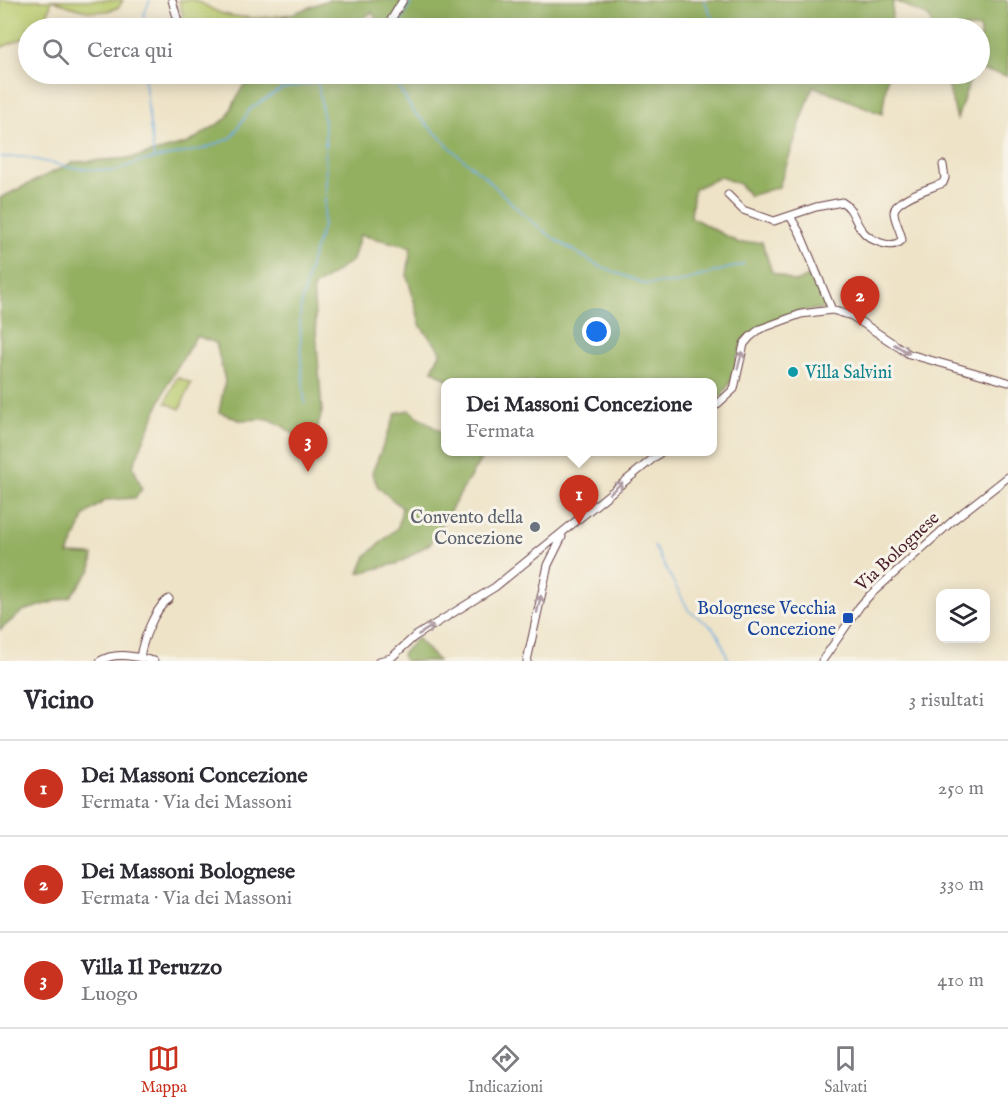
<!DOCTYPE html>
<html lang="it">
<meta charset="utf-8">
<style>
:root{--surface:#fff;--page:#f2f2f3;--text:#2b2b33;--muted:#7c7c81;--line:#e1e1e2;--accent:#c8321e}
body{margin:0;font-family:"IM FELL English",serif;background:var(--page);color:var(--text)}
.controls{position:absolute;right:18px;bottom:18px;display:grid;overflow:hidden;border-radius:12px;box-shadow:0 3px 15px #0003}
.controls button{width:54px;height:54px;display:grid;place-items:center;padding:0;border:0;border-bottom:2px solid var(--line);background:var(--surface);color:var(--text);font:30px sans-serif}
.you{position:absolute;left:597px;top:332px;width:21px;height:21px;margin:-15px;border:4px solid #fff;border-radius:50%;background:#1a73e8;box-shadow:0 0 0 9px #1a73e833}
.badge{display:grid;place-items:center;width:39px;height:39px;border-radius:50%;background:var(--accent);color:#fff;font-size:20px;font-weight:700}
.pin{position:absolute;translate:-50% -50px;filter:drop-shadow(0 2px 3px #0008)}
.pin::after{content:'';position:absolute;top:32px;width:21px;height:18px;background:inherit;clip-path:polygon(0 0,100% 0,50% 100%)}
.popup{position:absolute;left:441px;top:378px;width:276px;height:78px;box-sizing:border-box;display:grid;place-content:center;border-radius:12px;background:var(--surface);filter:drop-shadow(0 2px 4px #0005);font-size:20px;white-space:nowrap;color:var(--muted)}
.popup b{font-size:22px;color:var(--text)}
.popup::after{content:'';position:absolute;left:50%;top:100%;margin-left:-12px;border:12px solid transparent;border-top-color:var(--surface)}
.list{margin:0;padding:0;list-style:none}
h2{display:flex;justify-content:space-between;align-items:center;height:78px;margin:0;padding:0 24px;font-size:26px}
h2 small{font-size:20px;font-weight:400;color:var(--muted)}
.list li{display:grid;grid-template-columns:39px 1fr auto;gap:18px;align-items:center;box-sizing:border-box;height:96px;padding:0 24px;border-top:2px solid var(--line)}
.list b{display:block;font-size:22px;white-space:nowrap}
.list p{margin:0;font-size:20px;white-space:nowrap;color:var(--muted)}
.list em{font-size:20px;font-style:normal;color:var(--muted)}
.icon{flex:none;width:33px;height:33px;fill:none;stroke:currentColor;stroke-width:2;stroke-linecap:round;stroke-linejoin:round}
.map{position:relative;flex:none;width:1008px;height:661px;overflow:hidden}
.search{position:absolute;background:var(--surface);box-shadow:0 3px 15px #0003;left:18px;right:18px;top:18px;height:66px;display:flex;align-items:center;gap:15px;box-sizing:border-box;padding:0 21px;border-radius:33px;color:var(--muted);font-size:22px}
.sheet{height:366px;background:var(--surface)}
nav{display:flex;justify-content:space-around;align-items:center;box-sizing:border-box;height:84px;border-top:2px solid var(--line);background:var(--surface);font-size:16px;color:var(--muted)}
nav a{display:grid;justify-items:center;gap:3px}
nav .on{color:var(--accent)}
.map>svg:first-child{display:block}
</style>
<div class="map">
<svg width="1008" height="661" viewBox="0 0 1008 661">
<rect width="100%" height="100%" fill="#f7f3e8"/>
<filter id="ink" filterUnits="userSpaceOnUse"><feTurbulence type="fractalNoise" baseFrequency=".0167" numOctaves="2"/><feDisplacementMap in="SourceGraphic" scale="12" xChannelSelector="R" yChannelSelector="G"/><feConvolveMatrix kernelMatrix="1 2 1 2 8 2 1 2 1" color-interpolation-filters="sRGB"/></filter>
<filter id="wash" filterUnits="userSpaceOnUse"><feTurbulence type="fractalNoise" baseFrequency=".008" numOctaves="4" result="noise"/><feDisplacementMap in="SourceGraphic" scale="24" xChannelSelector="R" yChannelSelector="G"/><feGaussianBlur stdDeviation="1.35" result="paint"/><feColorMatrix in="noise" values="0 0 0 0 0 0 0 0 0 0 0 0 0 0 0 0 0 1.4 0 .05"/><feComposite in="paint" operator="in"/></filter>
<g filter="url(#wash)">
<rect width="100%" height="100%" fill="#eee3c7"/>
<path fill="#bacb6e" stroke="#82754c" stroke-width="1.5" d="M0 0H123L119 7C95 18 75 8 52 0L47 17 38 28H28V36L0 48Z
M179 0C184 0 189 0 193 0 201 1 214 12 224 14 247 20 267 18 291 14L255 28H186Z
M177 377 191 383 180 409 166 403Z"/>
<path fill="#93af61" stroke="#6e6746" stroke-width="1.5" d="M328 0H893L891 28H383L372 12 350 28H255Z
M893 0H1006L1008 3V76L980 70V28H933L929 17Z
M267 74H888L882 114 813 86 779 187 750 196 739 184 720 177 694 189 691 217 739 243 762 242 772 272 795 282 813 274 829 308 794 312 743 339 731 381 718 402 713 400 712 382H451L432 370 441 351 421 327 407 275 411 247 360 235 353 260 313 288 322 412 316 433 296 436 281 425 269 419 239 420 219 412 225 381 216 343 196 336 168 383 133 466 142 489 135 498 106 500 85 515 68 554 93 555 91 570 70 597 23 611 0 630V198L73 162 132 158 188 143 226 119 243 86Z
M945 74H972L957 119Z
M409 410 445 435 446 452H485L431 543 399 563 359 573 366 556 398 527 402 508 378 487 372 473 396 413Z
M417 638 438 661H404L402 654Z"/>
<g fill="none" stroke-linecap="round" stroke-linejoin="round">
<path stroke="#70ade2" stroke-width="1.5" d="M704 0 717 28
M143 28 144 14 150 0
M398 28 413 0
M144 74 154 158
M385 74 401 91 413 111 458 155 484 176 526 217 556 240 597 265 645 284 676 283 744 264
M0 157H24L73 168 115 171 138 162 203 149 231 138 251 108 281 89 361 74
M305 404 301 360 300 311 311 261 323 226 326 189 325 129 318 82
M654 546 689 611 712 627 720 638 729 661"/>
</g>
</g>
<g filter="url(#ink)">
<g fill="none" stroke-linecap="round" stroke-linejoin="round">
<defs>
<path id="minor" d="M172 0 180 28
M386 28 403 0
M728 195 743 210 774 221 816 207 842 202C853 208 854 220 861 229 869 240 891 251 902 240 901 231 894 220 894 212 895 198 932 188 943 183L945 178 943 165
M790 216 800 233 832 310
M712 409 734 389 744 344 750 337 760 329 801 314 832 310 852 316 909 354 1008 382
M140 658C142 642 155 607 169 599
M100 661C116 651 136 657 154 661
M379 661 391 658 414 637 495 587 661 452
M527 661 548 565 562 537 561 534
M822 661 860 606 870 595 957 517 1008 477"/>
</defs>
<use href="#minor" stroke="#633c42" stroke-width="9"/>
<use href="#minor" stroke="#fff" stroke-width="7"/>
</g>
<defs><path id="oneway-shaft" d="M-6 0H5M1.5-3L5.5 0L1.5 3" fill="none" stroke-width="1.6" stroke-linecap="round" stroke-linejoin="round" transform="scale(1.5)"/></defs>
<g stroke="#ae9aa0">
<use href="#oneway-shaft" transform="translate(902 349) rotate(31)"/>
<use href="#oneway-shaft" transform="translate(740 360) rotate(-75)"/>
<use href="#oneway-shaft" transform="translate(616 488) rotate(-40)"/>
<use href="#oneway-shaft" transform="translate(539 604) rotate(-77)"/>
<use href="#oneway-shaft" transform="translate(426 630) rotate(-31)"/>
</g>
</g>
<circle fill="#0f9aa8" stroke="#f7f3e8" stroke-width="2" cx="793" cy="372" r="6"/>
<circle fill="#6b7280" stroke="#f7f3e8" stroke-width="2" cx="535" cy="527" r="6"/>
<rect fill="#1a4fb4" stroke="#f7f3e8" stroke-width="2" x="842" y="612" width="12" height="12" rx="3"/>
<g text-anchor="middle" stroke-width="6" stroke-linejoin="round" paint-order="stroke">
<g font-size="18" fill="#0d838f" stroke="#f7f3e8" text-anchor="start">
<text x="805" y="378">Villa Salvini</text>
</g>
<g font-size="18" fill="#5b616d" stroke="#f7f3e8" text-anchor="end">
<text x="523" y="523">Convento della<tspan x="523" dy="21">Concezione</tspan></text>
</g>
<g font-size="18" fill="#4a1f2b" stroke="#f7f3e8">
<text transform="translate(897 551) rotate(-43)" y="6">Via Bolognese</text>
</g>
<g font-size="18" fill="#164399" stroke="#f7f3e8" text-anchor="end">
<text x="836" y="614">Bolognese Vecchia<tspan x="836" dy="21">Concezione</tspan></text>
</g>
</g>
</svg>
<div class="controls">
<button><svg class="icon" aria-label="layers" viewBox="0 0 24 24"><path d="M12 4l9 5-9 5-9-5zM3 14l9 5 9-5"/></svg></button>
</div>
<div class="you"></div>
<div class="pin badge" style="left:579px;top:525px">1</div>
<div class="popup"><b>Dei Massoni Concezione</b>Fermata</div>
<div class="pin badge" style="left:860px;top:326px">2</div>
<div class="pin badge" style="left:308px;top:472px">3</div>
<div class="search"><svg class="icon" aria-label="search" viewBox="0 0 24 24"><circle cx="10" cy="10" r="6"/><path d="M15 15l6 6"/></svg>Cerca qui</div>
</div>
<section class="sheet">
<h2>Vicino<small>3 risultati</small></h2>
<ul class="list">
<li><span class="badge">1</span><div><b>Dei Massoni Concezione</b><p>Fermata · Via dei Massoni</p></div><em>250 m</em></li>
<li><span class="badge">2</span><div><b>Dei Massoni Bolognese</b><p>Fermata · Via dei Massoni</p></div><em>330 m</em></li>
<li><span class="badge">3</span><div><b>Villa Il Peruzzo</b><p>Luogo</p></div><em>410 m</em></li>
</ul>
</section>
<nav>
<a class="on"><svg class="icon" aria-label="map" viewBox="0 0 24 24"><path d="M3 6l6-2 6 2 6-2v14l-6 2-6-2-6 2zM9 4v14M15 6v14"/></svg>Mappa</a>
<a><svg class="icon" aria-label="directions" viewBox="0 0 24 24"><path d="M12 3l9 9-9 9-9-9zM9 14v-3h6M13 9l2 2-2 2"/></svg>Indicazioni</a>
<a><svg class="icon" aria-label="saved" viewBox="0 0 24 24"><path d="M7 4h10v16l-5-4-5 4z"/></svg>Salvati</a>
</nav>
